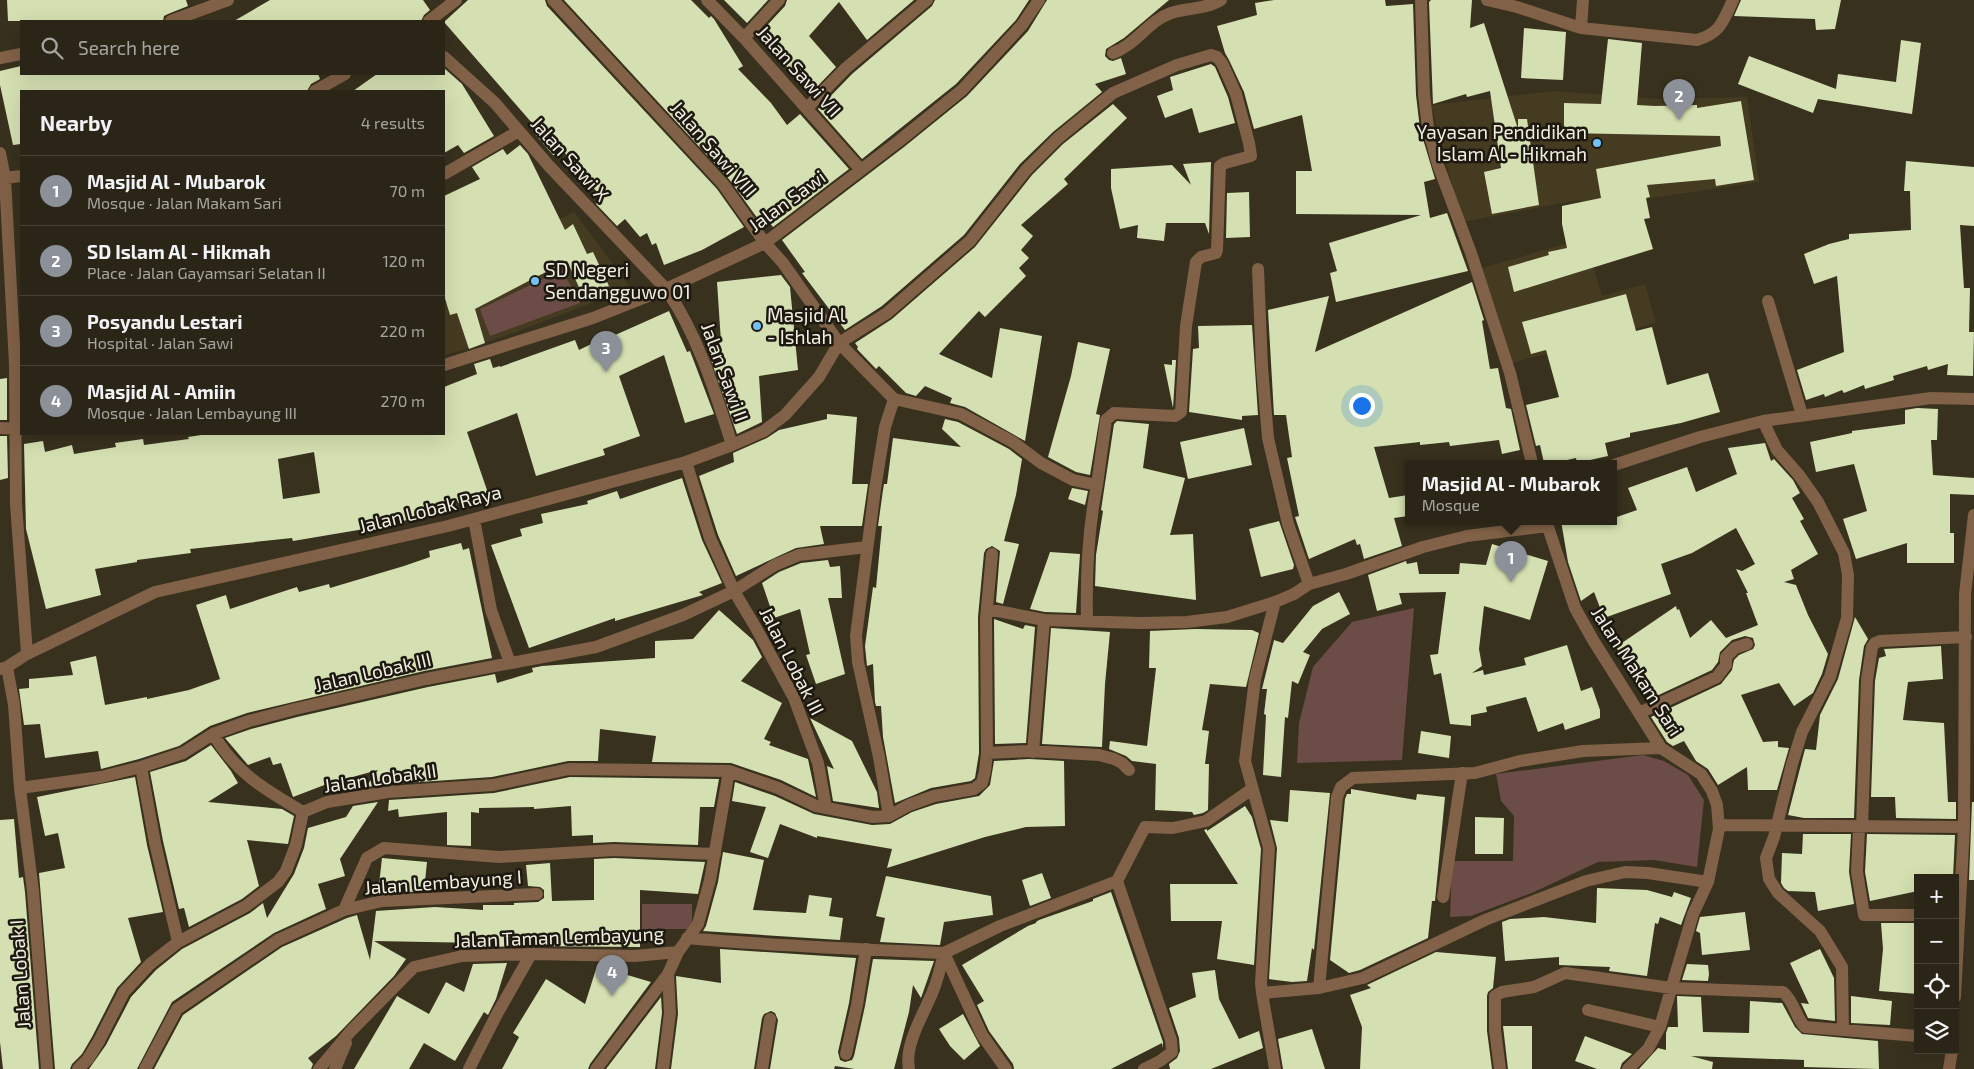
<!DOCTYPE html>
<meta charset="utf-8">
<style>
:root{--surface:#2a2516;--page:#363123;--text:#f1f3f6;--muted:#a5a5a1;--line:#464235;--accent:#8c9099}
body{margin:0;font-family:"Exo 2",sans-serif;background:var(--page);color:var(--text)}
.controls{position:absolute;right:15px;bottom:15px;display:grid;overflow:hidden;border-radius:0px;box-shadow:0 5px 20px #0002}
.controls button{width:45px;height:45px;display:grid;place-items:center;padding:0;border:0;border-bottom:1px solid var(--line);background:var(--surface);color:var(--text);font:25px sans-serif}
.you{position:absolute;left:1361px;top:405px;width:18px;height:18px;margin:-12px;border:4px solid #fff;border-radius:50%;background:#1a73e8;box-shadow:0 0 0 8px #1a73e833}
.badge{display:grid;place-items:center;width:32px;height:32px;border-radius:50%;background:var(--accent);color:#fff;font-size:16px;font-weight:700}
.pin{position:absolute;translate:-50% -41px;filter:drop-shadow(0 1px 2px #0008)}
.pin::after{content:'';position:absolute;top:26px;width:18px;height:15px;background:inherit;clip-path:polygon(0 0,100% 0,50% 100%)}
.popup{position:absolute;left:1405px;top:460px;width:212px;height:65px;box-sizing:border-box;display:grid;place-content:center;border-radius:0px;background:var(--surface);filter:drop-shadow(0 1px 4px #0005);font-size:16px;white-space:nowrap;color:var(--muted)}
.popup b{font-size:19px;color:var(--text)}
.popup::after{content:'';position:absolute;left:50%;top:100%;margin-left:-10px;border:10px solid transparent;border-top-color:var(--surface)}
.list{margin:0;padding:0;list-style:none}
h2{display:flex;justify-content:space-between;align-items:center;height:65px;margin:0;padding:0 20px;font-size:21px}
h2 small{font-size:16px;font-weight:400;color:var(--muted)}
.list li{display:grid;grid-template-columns:32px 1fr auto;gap:15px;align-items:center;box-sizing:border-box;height:70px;padding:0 20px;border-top:1px solid var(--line)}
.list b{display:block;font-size:19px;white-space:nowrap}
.list p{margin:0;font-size:16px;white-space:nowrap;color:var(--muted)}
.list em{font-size:16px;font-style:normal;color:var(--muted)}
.icon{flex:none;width:28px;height:28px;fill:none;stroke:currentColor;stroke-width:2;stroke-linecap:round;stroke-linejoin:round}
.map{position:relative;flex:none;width:1974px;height:1069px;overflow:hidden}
.search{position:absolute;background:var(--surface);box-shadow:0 5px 20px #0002;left:20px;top:20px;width:425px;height:55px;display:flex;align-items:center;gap:12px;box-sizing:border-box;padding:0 18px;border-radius:0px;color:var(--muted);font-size:19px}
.panel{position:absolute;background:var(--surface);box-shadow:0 5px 20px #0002;left:20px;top:90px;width:425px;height:345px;border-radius:0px}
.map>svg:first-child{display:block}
</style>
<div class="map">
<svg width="1974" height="1069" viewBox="0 0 1974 1069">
<rect width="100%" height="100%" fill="#38311e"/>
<path fill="#453b21" d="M1554 91 1658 99 1747 97 1759 182 1658 197 1592 210 1579 200 1462 222 1431 105Z
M574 212 631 288 516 332 444 356V273Z
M1585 238 1602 296 1645 284 1656 323 1509 364 1482 268Z"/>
<path fill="#6c4c46" d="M562 270 580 303 490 336 480 309Z
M1414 608 1402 760 1297 763 1299 723 1313 667 1352 622Z
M1643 755 1664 761 1688 775 1704 800 1697 867 1654 860 1598 862 1534 892 1471 916 1450 917 1452 861H1513L1514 816 1501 801 1496 774Z
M642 904H692V929H642Z"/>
<path fill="#d4e0b1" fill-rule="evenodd" d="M7 0H186L188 6 168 14 164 16 163 21H8Z
M270 0H423L430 10 424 15 421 21H234Z
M468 0H545L547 6 717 189 744 227 702 250 664 265 656 243 652 245 647 233 640 237 625 219 617 226 596 204 602 198 564 152 560 155H553L535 134 539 131 444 22Z
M564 0H691L709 18 711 16 714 19 743 66 738 69 771 103 787 125 800 114 849 169 773 227 765 216 758 219 729 179Z
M724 0H768L747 23Z
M787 0H914L867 40 839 2 809 36 836 67 811 93 758 35 785 6Z
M935 0H1029L1016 20 956 84 862 159 818 109 852 74 932 6Z
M1047 0H1169L1124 38 1106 49 1105 56 1109 60 1113 61 1121 58 1126 74 1095 84 1102 92 1053 132 1020 164 964 235 882 306 845 330 802 273 805 272 782 240 904 147 967 96 1028 31Z
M1274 0H1385L1386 6 1413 4 1416 95 1420 129 1435 179 1424 182 1430 218 1447 213 1468 271 1336 302 1330 273 1337 271 1329 243 1421 215 1296 214V171H1312L1302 115 1254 129 1244 92 1229 60 1225 53 1217 26 1257 15 1255 3Z
M1431 0H1472L1470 28 1484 23 1518 129V119H1527L1539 205 1492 214 1484 172 1501 168 1490 91 1467 97 1466 94 1433 104 1429 2Z
M1741 0H1841L1835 29 1816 30 1815 19 1734 16Z
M1524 28 1566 32 1563 80 1521 78Z
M1608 39 1642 43 1637 105 1655 106 1697 105V108L1741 101 1754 180 1716 186 1715 179 1647 185 1650 197 1646 198 1650 218 1644 219 1653 249 1514 292 1508 267 1549 255 1548 252 1567 248 1562 224V206L1601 198 1596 169 1721 146 1720 136 1564 133V103L1601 104Z
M1901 40 1921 43 1912 114 1818 99 1813 113 1738 84 1749 56 1836 89 1838 74 1896 82Z
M1211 64 1215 67 1228 97 1235 123 1199 133 1192 108 1165 118 1157 96 1173 90 1170 77Z
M21 66V74H318L320 79 311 84 307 91H21V144L13 145 0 85V71Z
M444 68 462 84 494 136 464 153 458 145 444 153V91H353L377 74H444Z
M1113 104 1127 118 1064 179 1068 184 1021 225 1033 236 1021 250 1029 258 1019 268 1026 276 985 317 979 311 939 354 992 378 1000 328 1042 336 1025 441 965 407 950 403 952 398 925 386 916 396 906 393 879 366 876 369 857 349 858 347 855 343 892 319 975 247 1032 175 1063 144Z
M520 145 528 154 565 230 573 224 587 254 593 252 609 286 583 296 567 261 475 309 485 343 469 349 457 313 450 315 444 295V196L480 179 472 167 503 149 507 155Z
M1906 161 1974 167V226L1960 225 1964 288H1970L1969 332H1974L1973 376 1947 375 1948 364 1928 370 1927 366 1893 376 1894 380 1865 389 1864 385 1844 393 1842 390 1825 397 1824 394 1806 400 1797 370 1844 352 1837 276 1814 284 1804 254 1829 244 1849 239V234L1911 230 1910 191H1904Z
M1211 162 1209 234 1205 223H1166L1164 241 1137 238 1138 225 1120 229 1111 188V169L1172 165 1191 185 1183 164Z
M1249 192 1250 237 1226 238 1227 193Z
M781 275 790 287 798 370 759 376 762 422 737 434 706 346 721 342 717 282Z
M1472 282 1484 320 1482 321 1490 369 1498 368 1506 408 1511 409 1520 450 1502 454 1499 440 1450 446 1449 442 1420 445V442L1374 447 1389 498 1408 495V516L1394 518 1402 546 1364 559 1360 544 1357 545 1355 539 1309 559 1295 517 1299 516 1287 458 1292 457 1286 415H1274L1268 310 1329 296 1315 352Z
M1626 294 1636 331 1652 327 1667 385 1708 373 1720 412 1681 423 1630 433V437L1605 443 1608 456 1577 463 1576 458 1554 463H1544L1540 445 1536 446 1526 405 1559 397 1546 350 1531 354 1522 322Z
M669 311 687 352 690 351 714 414 685 423 664 355 619 376 640 436 603 449 605 455 536 476 517 413 467 432 488 493 458 503V501L415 513 416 518 376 527 293 541 292 538 190 549 191 553 137 560V562L95 569 101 595 46 609 26 529 24 444 43 441 45 452 72 445 74 454 116 447 115 443 143 439 144 445 189 439 188 437 208 434H444V387L477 374 474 364 490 359 493 368 500 366V367L575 340 579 350 612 334 613 336ZM314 452 320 493 283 499 278 459Z
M1252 325 1258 415 1242 416V420L1189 412 1193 349 1199 348 1198 326Z
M1078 342 1110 349 1096 414 1100 415 1090 475 1076 472 1048 457 1071 376Z
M1172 360H1176L1173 408 1164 364 1172 365Z
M7 378V420H0V379Z
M1917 408 1938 409 1937 440H1931L1933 475 1974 478V495L1950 494V533H1954V563H1907V543L1856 559 1843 519 1867 511 1854 464 1816 472 1810 442 1852 433V431L1905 424V410Z
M827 414 857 417 852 484H868L862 526H820L824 544 796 548 736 576 718 535 699 476 734 462 733 453 767 438 779 430 827 419Z
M945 419 958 422 1009 449 1022 459 1016 495 1004 541 1019 544 1003 604 996 602 1000 551 992 546 986 549 984 553 978 617 979 753 975 778 971 781 931 788 895 803 883 737 881 706H876L875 702 873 664 867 666 865 646 873 587 876 588 882 526H878L883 490 884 484H887L893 438 961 447 942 429Z
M1117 421 1149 424 1143 468 1185 478 1170 535 1193 534 1196 600 1095 586 1096 555 1103 511 1101 510 1114 424Z
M1244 428 1252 465 1188 479 1180 442Z
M0 436H7L8 478 0 480Z
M1765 443 1771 461 1774 459 1793 480 1800 493 1792 498 1804 519 1800 521 1818 554 1791 570 1794 579 1784 582 1796 585 1808 615 1828 654 1822 674 1813 693 1794 706 1779 683 1741 695 1763 742 1778 741V747L1789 748 1777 790H1748L1747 767 1718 785 1708 769 1696 761 1684 741 1673 746 1667 742 1651 717 1721 684 1732 670 1734 660 1739 655 1753 649 1755 645 1753 638 1745 636 1732 640 1720 652 1718 662 1712 670 1648 700 1625 667 1628 665 1616 647 1676 606 1677 610 1679 609 1690 638 1711 620 1726 638 1758 625 1746 593H1748L1736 569 1742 571 1755 564 1736 528 1692 553 1661 564 1671 594 1604 618 1594 592 1581 601 1568 562 1561 521H1614V518L1637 510 1628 488 1687 467 1696 492 1737 474 1728 448Z
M682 478 702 540 722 583 699 592 703 595 615 621V618L529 648 491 545 522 536 520 529 543 523 541 514 588 504 587 501 617 491 620 499Z
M1072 488 1088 491 1085 505 1068 499Z
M1279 521 1294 565 1293 569 1261 577 1249 529Z
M461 543 463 550 469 548 492 658 424 671 247 713 210 726 179 746 139 759 101 769 98 751 45 758 40 724 24 725 19 689 29 688V679L73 675 70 662 96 656 105 705 147 697V699L189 690 220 679 196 605 226 595 230 609 297 587 299 592 329 584 330 588 404 566 430 557 429 551Z
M1492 544 1548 561 1530 620 1484 606 1479 649 1482 666 1472 673 1483 670 1484 675 1526 665 1524 658 1567 645 1581 691 1592 687 1600 710V718L1565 730 1563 723 1538 732 1526 697 1486 707 1487 712 1471 715V726L1450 724 1441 673 1434 675 1430 655 1438 654 1446 592 1399 593 1402 604 1377 611 1368 575 1406 561 1407 564 1417 562 1419 574H1459L1460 563 1486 565Z
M1050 552 1080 554 1076 613 1045 612 1030 609Z
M828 560 830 567 840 566 842 598H828L845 674 816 684 806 655 810 654 800 609 774 618 762 583 779 572 801 563Z
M1339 592 1350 614 1322 629 1303 652 1310 655 1298 684 1292 681 1288 718 1285 717 1281 777 1263 775 1266 715 1264 714 1267 689H1262L1274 640 1283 643 1313 606Z
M719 610 753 640 762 657 741 681 782 703 764 739 771 742 769 745 808 759 816 797 781 780 731 763 652 762 656 736 600 729 598 761H568L492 777 391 784 392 782 390 784 366 787 378 770 327 784 293 797 281 763 273 765 270 757 248 765 225 738 251 729 297 717 428 687 495 674 497 683 533 672 532 668 542 666 655 658V641L693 639Z
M1855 617 1868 639 1864 646 1859 680 1854 818H1804L1788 815 1805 749 1816 750 1820 715 1838 679Z
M994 619 1023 629 1025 625 1035 627 1026 743 995 744Z
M1051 628 1110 632 1105 684 1102 747 1042 744Z
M1195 629 1252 630 1259 633 1246 687 1210 684 1202 730 1209 731 1205 764H1209L1208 810 1203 813 1194 815 1192 812 1155 810 1156 764 1132 761 1126 756 1109 749 1110 741 1147 746 1156 668H1149L1150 631Z
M1941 646 1943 679 1908 682 1903 720 1944 723 1948 802H1956V819L1896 818 1895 797H1871L1875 681 1879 658 1886 656 1884 649Z
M810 718 852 741 877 792 879 808 833 801 827 766 834 769Z
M1421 731 1451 736 1449 758 1418 753Z
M211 745 231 771 238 783 208 802 282 809 294 816 288 844 247 840 259 886 242 899 189 927 184 908 179 909 163 841 150 772 186 761Z
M1029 759 1064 761 1065 826 1026 827 985 837 887 868 892 849 817 836V838L780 824 768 858 750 852 766 807 732 801 735 782 775 796 814 814 872 825 890 824 912 812 936 804 979 796 990 785 994 761Z
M135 777 147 845 163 912 128 918 141 962 117 988 92 1037 82 1054 72 1064 70 1069H55L39 873 65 868 58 833 45 836 37 797Z
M570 777 719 779 714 807H700L698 845 614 842 593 843V835L572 836 571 806 534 809V807L479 808V813L471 812V846L447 845V812L399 817 398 809 388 811 389 800 494 793Z
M1351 789 1416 800 1417 794 1445 797 1435 901H1432L1428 938 1360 970 1349 973 1330 960 1345 799 1347 794H1351Z
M1290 790 1330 793 1314 950 1312 948 1307 981 1292 982 1269 979 1277 848 1270 820 1288 822Z
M378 802 340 859 345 876 318 884 326 909 274 933 172 1002 137 1069H89L106 1045 131 997 156 970 182 949 250 913 263 903 267 918 294 874 304 848 308 828 346 817 353 806Z
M1972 802H1974V880H1969Z
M1245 806 1252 817 1261 849 1254 965 1217 959 1222 921H1171L1170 884H1238L1204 830 1207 829V831Z
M1475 817 1504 818 1503 854H1475Z
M14 819 19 878 23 877 25 892 39 1069H3L0 1042V820Z
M1803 834H1851L1849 872 1854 904 1818 911 1815 892 1788 891 1784 888 1781 883 1782 853 1802 854Z
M1867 834 1955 835 1953 878H1918V891L1870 901 1865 872Z
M723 852 764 860 753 910 806 913 809 895 832 898 829 916 843 918 840 940 703 931 706 926 718 882Z
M382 858 427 862 424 891 378 894Z
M614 858 705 862 698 894 640 890V947L531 946 478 947 480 943 374 941 406 959 394 976 336 1036 308 1058 313 1064 311 1069H154L183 1015 282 947 347 918 357 915 370 960 376 911 435 907 483 910V905H514V903L538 902 544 898V890L540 887 528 886 526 865 550 863 552 901 594 900V859Z
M1042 873 1051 898 1030 906 1022 880Z
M886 876 991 896 993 915 944 922 940 945 880 942 885 918 876 916Z
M1597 888 1647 890 1672 897 1674 892 1691 898 1681 925 1660 917 1658 924 1655 923 1647 976 1609 971 1610 967 1559 965V957L1505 961 1502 922 1510 919 1544 917 1596 923Z
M1111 892 1163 1042V1048L1162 1043 1111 1069H1014L1013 1064 989 1031 977 1005 984 1001 962 965 1028 926 1036 923V922L1039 920 1093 901V899Z
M1745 912 1750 950 1702 955 1700 933 1696 931 1700 917Z
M1881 923H1918V994L1879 991 1883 949Z
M720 949 856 958 849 1003 838 1052 840 1060 845 1062 852 1060 854 1056 865 1006 873 959 934 961 921 998 913 985 909 1012 894 1069H855L835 1066 834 1069H770L778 1020 775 1013 771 1011 764 1014 762 1018 754 1069H671L678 1014 676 976 721 983Z
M1820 949 1834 978 1835 1021 1808 1018 1801 1003 1809 1004 1790 963Z
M1436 952 1496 957 1493 988 1488 992 1487 996V1031L1492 1069H1360L1362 1027 1350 995 1371 988 1367 985Z
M507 963 496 999 488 1015 484 1012 455 1061 424 1043 409 1069H354L397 996 429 1014 446 982 464 992 473 964Z
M1687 964 1708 965 1709 974 1708 981 1682 980Z
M597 966 651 982 590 1064 588 1069H502L519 1037 513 1033 546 979 585 1004Z
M1215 970 1219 999 1239 1039 1259 1031 1263 1048 1211 1069H1170L1169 1064 1177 1058 1180 1051 1179 1038 1169 1008 1196 997 1192 973Z
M1677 996 1701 997 1703 1032 1749 1033 1750 1001 1782 1003 1795 1027 1802 1034 1878 1041 1879 1069 1804 1067V1060L1691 1056 1713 1062 1712 1069H1639L1658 1048 1666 1050V1033L1668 1027H1678Z
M1851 996 1892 1001 1890 1025 1851 1023Z
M661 997 662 1013 655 1069H606Z
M963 1014 980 1046 964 1060 950 1046 939 1029Z
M1503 1026H1532V1069H1508Z
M1312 1029 1325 1069H1283L1278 1039Z
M1585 1036 1632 1054 1622 1063 1620 1069H1597L1575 1061Z"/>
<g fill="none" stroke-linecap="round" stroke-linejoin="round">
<path stroke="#816147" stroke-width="12" d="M1113 53C1136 45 1148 21 1171 13 1187 8 1207 9 1221 0
M1768 301 1802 415
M839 343 887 313 970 241 1026 170 1058 138 1113 93 1177 65 1211 55 1217 57 1222 63 1236 94"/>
<path stroke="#816147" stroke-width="12" d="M553 0 723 184 765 243 783 263 839 343 894 399
M707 0 744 38 861 170
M1421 0 1424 95 1428 128 1438 165 1471 253 1510 373 1532 463
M1487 0 1517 7 1581 28 1697 40C1721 33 1723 21 1733 0
M171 21 228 0
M429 21 456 0
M1581 28 1583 0
M744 38 779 0
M444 57 495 103 549 166 666 289C698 335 715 391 732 445
M0 58 21 54
M315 91 345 74
M808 107 846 68 927 0
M0 153 5 178 15 364 16 504 27 654
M444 174 519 131
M5 178 21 176
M1258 269 1262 367 1268 438 1288 524 1309 584
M444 365 593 318 666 289 765 243 899 141 962 90 1022 25 1039 0
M894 399 961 414 1013 442 1041 463 1073 480 1097 485C1088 529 1086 575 1087 620
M1763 421 1777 450 1799 475 1818 502 1844 553 1848 575 1847 618 1830 677 1802 732 1792 764 1774 837 1766 858 1769 879 1778 893 1820 931 1842 967 1843 1030
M0 428 21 429
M686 462 710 538 734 591 756 628 794 698 818 763 826 808
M1614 465 1700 437 1763 421 1931 398 1974 399
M1097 485 1106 420 1114 413 1175 416 1181 412 1186 326 1196 262 1201 257 1216 253 1217 250 1220 166 1225 163 1251 156 1249 143 1236 94
M474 519 491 610 510 663
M1546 521 1575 608 1593 640 1661 748 1701 774 1712 791 1717 805 1719 829 1708 882 1693 914 1660 1027 1648 1049 1628 1069
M992 554 986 618 987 753 1029 751 1099 755 1114 759 1122 763 1129 770
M1275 602 1255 679 1245 761 1269 848 1261 983 1262 993 1319 988 1337 797 1341 787 1353 778 1475 773 1520 761 1583 751 1661 748
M987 609 1044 620
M7 667 14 705 20 788 33 891 47 1069
M0 669 7 667 27 654 155 592 448 526 686 462 732 445 764 431 785 415 819 377 839 343
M1639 713 1717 677 1726 665V657L1735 648 1747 644
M213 734C237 774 264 789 303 812
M1033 752 1044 620 1141 623 1187 622 1227 617 1275 602 1294 594 1309 584 1346 574 1423 547 1467 536 1547 526
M141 767 155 843 178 942
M20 788 101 777 141 767 183 753 213 734 249 721 295 709 426 679 596 647 683 615 734 591 775 565 799 555 867 547
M889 816 879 757 858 662 856 636 875 489 885 427 894 399
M1719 825 1964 827
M1862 827 1867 680 1872 647 1875 643 1880 641 1966 637
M1859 828 1857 872 1864 915H1918
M1117 881 1171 1040 1172 1052 1160 1061 1144 1069
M1443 897 1462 773
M344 910 367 858 384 848 499 857 614 850 715 854
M687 938C773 946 859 949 944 953L982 1035 1006 1069
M1319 988 1363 978 1485 920 1586 881 1625 872 1648 873 1708 882
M1262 993 1275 1069
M1955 997 1964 827 1965 594 1974 515
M1588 1010 1660 1027
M846 1054 857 1005 866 949
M78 1069 88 1059 99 1041 124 992 150 964 178 942 246 906 278 882 286 871 296 845 303 812 327 802 388 792 493 785 569 769 729 771 778 788 816 806 873 817 889 816 909 805 934 796 974 789 982 783 985 771 987 753
M145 1069 177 1009 278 940 344 910 382 901 537 894
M319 1069 350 1032 414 967 462 956 531 954 635 956 678 952
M335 1069 346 1043
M469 1069 497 1014 531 954
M596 1069 668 974 678 952 698 924 710 880 729 771
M663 1069 670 1013 668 974
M762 1069 770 1019
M909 1069C904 1044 924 1014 933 991 938 979 941 966 944 953L1000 926 1117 881 1145 827 1173 828 1206 821 1252 789
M1500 1069 1495 1030V996L1502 992 1534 987 1565 973 1671 988 1783 992C1795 1002 1795 1017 1805 1027L1918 1036
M1949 1069 1952 1050"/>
</g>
<g fill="#72c1f5" stroke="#1d1911" stroke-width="2">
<circle cx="1597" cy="143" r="5"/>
<circle cx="535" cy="281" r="5"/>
<circle cx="757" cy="326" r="5"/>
</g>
<g text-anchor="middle" stroke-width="5" stroke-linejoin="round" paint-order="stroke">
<g font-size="19" fill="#f2eee2" stroke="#1d1911">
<text transform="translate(799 71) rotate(48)" y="7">Jalan Sawi VII</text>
<text transform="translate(714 149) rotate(49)" y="7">Jalan Sawi VIII</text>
<text transform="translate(570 159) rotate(48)" y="7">Jalan Sawi X</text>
<text transform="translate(787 201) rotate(-36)" y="7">Jalan Sawi</text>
<text transform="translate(725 372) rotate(70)" y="7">Jalan Sawi II</text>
<text transform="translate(430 509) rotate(-14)" y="7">Jalan Lobak Raya</text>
<text transform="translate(792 661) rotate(63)" y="7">Jalan Lobak III</text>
<text transform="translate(1637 671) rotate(57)" y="7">Jalan Makam Sari</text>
<text transform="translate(373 672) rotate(-13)" y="7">Jalan Lobak III</text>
<text transform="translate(380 778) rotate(-8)" y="7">Jalan Lobak II</text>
<text transform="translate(443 882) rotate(-4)" y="7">Jalan Lembayung I</text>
<text transform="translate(559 937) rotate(-2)" y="7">Jalan Taman Lembayung</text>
<text transform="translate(20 974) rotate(-94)" y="7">Jalan Lobak I</text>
</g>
<g font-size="19" fill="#f2eee2" stroke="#1d1911" text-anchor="start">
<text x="1587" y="139" text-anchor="end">Yayasan Pendidikan<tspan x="1587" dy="22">Islam Al - Hikmah</tspan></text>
<text x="545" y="277">SD Negeri<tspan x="545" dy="22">Sendangguwo 01</tspan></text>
<text x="767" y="322">Masjid Al<tspan x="767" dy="22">- Ishlah</tspan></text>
</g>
</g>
</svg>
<div class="controls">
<button>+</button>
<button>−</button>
<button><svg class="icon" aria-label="locate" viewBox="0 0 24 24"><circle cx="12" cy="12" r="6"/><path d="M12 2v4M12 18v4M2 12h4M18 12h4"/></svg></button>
<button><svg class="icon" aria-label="layers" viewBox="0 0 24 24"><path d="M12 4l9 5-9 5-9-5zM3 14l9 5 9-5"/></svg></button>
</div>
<div class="you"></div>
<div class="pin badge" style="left:1511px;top:582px">1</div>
<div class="popup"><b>Masjid Al - Mubarok</b>Mosque</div>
<div class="pin badge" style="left:1679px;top:120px">2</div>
<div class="pin badge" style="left:606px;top:372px">3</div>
<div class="pin badge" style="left:612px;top:996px">4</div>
<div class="search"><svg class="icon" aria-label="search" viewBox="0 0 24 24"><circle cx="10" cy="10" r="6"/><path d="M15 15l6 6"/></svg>Search here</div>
<section class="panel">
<h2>Nearby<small>4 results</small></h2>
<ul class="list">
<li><span class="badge">1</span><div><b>Masjid Al - Mubarok</b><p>Mosque · Jalan Makam Sari</p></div><em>70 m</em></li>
<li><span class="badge">2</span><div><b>SD Islam Al - Hikmah</b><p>Place · Jalan Gayamsari Selatan II</p></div><em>120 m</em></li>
<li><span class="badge">3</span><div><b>Posyandu Lestari</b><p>Hospital · Jalan Sawi</p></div><em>220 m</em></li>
<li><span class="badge">4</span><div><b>Masjid Al - Amiin</b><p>Mosque · Jalan Lembayung III</p></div><em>270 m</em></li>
</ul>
</section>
</div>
